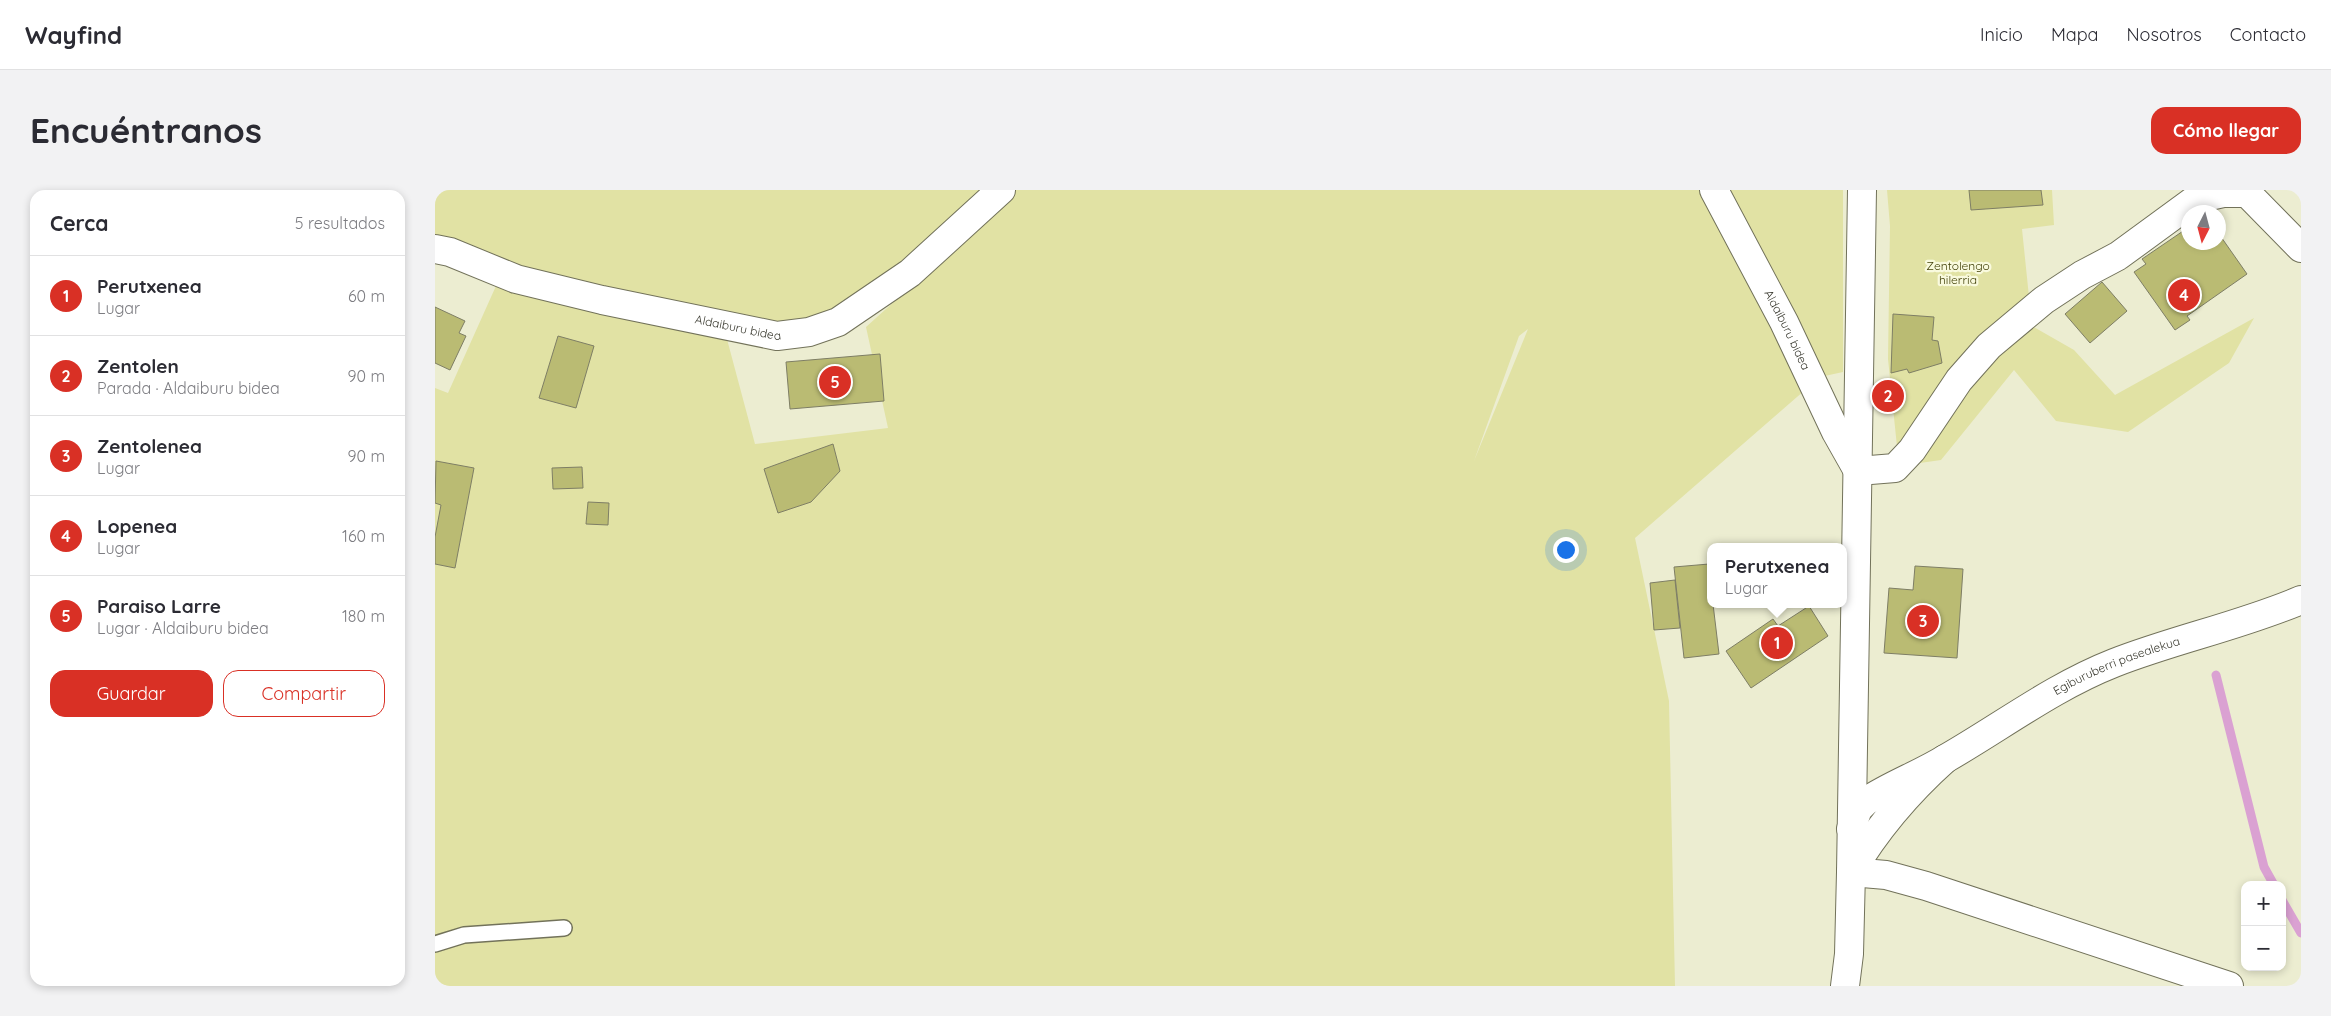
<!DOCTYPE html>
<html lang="es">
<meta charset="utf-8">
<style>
:root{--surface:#fff;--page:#f2f2f3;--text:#2b2b33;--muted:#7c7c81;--line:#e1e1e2;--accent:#d93025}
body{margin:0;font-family:Quicksand,sans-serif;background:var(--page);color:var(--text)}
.controls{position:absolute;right:15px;bottom:15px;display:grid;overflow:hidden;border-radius:10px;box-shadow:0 2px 8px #0003}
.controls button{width:45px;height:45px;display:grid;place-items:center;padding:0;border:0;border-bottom:1px solid var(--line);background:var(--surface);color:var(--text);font:25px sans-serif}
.compass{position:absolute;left:1746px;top:15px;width:45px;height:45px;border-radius:50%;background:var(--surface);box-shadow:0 2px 8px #0003;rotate:186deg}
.you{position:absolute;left:1130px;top:359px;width:18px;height:18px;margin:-12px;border:4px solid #fff;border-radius:50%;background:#1a73e8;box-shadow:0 0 0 8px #1a73e833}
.badge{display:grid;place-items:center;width:32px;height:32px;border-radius:50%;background:var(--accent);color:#fff;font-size:16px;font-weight:700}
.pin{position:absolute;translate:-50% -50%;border:2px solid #fff;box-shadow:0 1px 5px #0006}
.popup{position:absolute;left:1272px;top:353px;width:140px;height:65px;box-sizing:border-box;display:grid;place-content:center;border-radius:10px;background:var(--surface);filter:drop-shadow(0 1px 4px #0005);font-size:16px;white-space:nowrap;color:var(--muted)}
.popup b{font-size:19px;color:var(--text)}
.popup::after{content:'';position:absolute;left:50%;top:100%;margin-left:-10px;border:10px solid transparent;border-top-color:var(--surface)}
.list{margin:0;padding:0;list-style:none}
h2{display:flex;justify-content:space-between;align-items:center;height:65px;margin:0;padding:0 20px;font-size:21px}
h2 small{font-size:16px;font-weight:400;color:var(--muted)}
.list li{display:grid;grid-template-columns:32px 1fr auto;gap:15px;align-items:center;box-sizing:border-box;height:80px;padding:0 20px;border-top:1px solid var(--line)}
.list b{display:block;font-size:19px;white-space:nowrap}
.list p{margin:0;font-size:16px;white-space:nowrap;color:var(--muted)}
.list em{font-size:16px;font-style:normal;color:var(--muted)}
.actions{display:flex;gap:10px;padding:15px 20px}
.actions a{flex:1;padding:11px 0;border:1px solid var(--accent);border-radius:15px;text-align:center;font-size:18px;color:var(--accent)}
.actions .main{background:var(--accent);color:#fff}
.map{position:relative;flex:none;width:1866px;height:796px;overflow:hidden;border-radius:15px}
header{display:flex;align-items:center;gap:30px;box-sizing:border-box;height:70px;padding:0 25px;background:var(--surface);border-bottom:1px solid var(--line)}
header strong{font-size:24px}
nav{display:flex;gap:28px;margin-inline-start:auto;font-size:18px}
.intro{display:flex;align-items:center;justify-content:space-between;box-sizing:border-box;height:120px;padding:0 30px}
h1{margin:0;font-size:35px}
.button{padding:12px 22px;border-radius:15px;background:var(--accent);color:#fff;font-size:18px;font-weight:700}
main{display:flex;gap:30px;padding:0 30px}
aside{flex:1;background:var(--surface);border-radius:15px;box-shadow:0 2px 8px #0003}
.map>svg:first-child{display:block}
</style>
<header>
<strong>Wayfind</strong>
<nav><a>Inicio</a><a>Mapa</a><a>Nosotros</a><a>Contacto</a></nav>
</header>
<div class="intro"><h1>Encuéntranos</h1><a class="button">Cómo llegar</a></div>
<main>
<aside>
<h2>Cerca<small>5 resultados</small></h2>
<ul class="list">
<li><span class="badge">1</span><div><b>Perutxenea</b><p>Lugar</p></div><em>60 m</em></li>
<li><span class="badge">2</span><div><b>Zentolen</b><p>Parada · Aldaiburu bidea</p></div><em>90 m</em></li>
<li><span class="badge">3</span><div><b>Zentolenea</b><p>Lugar</p></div><em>90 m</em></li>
<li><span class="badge">4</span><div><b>Lopenea</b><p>Lugar</p></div><em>160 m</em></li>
<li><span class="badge">5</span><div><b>Paraiso Larre</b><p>Lugar · Aldaiburu bidea</p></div><em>180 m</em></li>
</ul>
<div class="actions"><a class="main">Guardar</a><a>Compartir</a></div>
</aside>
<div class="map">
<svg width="1866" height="796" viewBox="0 0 1866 796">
<rect width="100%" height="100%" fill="#ecedd1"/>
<path fill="#e1e2a4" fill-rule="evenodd" d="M0 0H1408V182L1385 187 1200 348 1234 511 1240 796H0V198L13 203 65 87 0 65ZM472 100 431 137 453 238 320 254 289 138 376 154ZM1093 139 1039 271 1084 146Z
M1452 0H1617L1619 35 1587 39 1597 136 1639 160 1680 205 1819 128 1794 173 1693 242 1621 231 1579 180 1506 270 1464 276 1453 169 1455 36Z"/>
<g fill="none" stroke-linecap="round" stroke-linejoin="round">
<path stroke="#daa1d2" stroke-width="9" d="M1781 485 1829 677 1839 695
M1847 710 1866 743"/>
</g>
<path fill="#babb73" stroke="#7e7e65" d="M1534 0H1606L1608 15 1536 20Z
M1754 37V52H1784V44L1812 84 1752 126 1755 130 1740 140 1699 82 1711 74 1707 69Z
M1667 92 1692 121 1655 153 1630 124Z
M0 117 30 131 24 143 31 146 15 180 0 173Z
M1458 124 1499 127 1497 150 1503 151 1507 173 1474 183 1472 179 1456 183Z
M123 146 159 156 141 218 104 208Z
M445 164 449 211 355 219 351 172Z
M398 254 405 281 376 312 343 323 329 279Z
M1 271 39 278 20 378 0 374V347L6 315 0 313Z
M147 277 148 298 118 299 117 278Z
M153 312 174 313 173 335 151 334Z
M1274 374 1276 414H1278L1284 464 1249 468 1239 377Z
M1480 376 1528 379 1522 468 1449 463 1454 398 1478 400Z
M1240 390 1245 438 1219 440 1215 393Z
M1374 416 1393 446 1316 498 1291 461 1338 429 1343 436Z"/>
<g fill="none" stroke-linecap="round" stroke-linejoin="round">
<defs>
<path id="lane" d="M0 754 29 745 129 738"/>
<g id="street">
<path id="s1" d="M1279 0 1349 132 1401 242 1423 281 1460 278 1477 260 1524 190 1554 156 1609 110 1647 85 1683 66 1761 9 1788 3H1812L1866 58"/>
<path id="s2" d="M0 59 15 62 81 89 167 110 342 146 374 142 403 132 475 83 566 0"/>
<path d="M1510 569C1472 603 1442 638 1416 682L1451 685 1491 696 1794 796"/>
<path id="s3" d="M1416 639 1423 619 1430 612C1455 595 1484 585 1510 569 1566 537 1618 497 1679 473 1740 449 1805 436 1866 410"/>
</g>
<path id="secondary" d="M1410 796 1414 764 1416 682 1427 0"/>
</defs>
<use href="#lane" stroke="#72725a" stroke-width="18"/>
<use href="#street" stroke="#72725a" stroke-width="30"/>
<use href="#secondary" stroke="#72725a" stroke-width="30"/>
<use href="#lane" stroke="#fff" stroke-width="15"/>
<use href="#street" stroke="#fff" stroke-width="28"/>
<use href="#secondary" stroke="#fff" stroke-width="28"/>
</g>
<g text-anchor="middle" stroke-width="4.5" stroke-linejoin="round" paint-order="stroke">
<g font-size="12" fill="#44430b" stroke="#f9fade">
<text x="1523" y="80">Zentolengo<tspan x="1523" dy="14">hilerria</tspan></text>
</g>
<g font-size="12" fill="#39392f" stroke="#f9fade">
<text dy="4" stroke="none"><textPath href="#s2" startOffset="314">Aldaiburu bidea</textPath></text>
<text dy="4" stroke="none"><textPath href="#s1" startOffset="158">Aldaiburu bidea</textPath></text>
<text dy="4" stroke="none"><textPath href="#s3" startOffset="318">Egiburuberri pasealekua</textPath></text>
</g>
</g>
</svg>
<div class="controls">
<button>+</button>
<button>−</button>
</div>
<svg class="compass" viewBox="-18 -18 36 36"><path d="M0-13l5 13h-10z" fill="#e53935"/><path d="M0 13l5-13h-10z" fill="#7c7c81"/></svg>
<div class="you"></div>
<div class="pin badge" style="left:1342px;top:453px">1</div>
<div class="popup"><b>Perutxenea</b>Lugar</div>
<div class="pin badge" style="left:1453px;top:206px">2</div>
<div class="pin badge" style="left:1488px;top:431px">3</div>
<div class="pin badge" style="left:1749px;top:105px">4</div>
<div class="pin badge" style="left:400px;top:192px">5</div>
</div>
</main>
